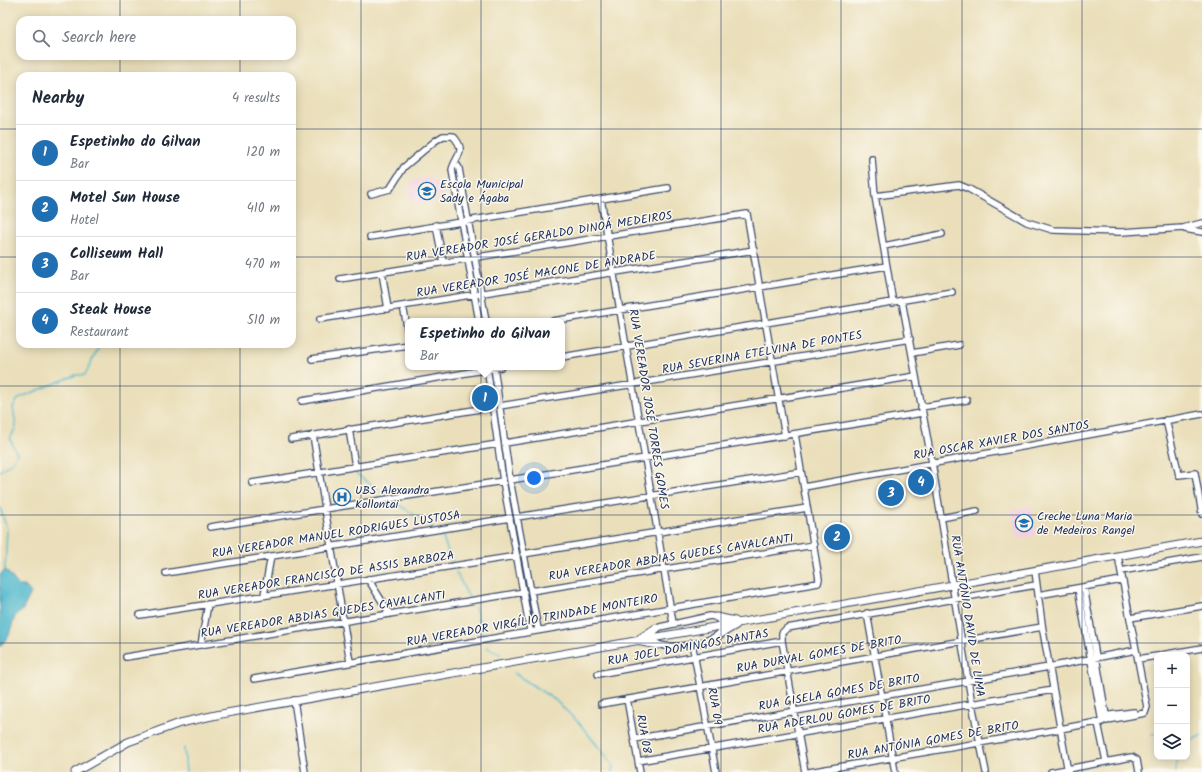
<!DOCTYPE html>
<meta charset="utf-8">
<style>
:root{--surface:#fff;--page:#f6f6f7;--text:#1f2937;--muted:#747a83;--line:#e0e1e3;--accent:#1f6fb2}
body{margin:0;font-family:Kalam,sans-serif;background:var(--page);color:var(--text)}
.controls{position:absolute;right:12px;bottom:12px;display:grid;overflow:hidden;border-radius:8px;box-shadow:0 2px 10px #0003}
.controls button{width:36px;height:36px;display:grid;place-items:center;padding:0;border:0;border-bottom:1px solid var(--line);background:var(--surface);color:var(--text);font:20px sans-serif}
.you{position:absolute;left:534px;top:478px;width:14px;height:14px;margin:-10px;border:3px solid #fff;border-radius:50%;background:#1a73e8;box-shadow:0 0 0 6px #1a73e833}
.badge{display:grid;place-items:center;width:26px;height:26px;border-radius:50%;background:var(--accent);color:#fff;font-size:13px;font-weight:700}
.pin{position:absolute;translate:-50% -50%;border:2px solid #fff;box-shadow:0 1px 4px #0006}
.popup{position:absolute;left:405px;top:318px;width:160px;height:52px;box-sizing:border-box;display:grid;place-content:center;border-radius:8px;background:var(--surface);filter:drop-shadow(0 1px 3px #0005);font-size:13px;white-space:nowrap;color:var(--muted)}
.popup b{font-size:15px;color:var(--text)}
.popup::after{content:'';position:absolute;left:50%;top:100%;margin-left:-8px;border:8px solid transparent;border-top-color:var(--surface)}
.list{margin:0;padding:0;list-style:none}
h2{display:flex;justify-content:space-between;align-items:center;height:52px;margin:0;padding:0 16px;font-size:17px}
h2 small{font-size:13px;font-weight:400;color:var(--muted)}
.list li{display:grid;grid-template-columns:26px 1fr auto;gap:12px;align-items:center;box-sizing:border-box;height:56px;padding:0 16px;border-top:1px solid var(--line)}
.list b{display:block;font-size:15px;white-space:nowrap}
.list p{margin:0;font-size:13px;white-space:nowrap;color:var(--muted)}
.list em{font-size:13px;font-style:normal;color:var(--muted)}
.icon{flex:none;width:22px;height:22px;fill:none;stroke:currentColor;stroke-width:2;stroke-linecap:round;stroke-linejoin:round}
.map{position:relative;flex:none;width:1202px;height:772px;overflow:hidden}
.search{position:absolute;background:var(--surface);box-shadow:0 2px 10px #0003;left:16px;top:16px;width:280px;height:44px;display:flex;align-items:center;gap:10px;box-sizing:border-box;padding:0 14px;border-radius:12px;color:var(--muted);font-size:15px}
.panel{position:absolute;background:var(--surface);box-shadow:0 2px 10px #0003;left:16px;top:72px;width:280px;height:276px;border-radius:12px}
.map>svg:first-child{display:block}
</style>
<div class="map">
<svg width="1202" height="772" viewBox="0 0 1202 772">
<rect width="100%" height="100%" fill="#fbf7ec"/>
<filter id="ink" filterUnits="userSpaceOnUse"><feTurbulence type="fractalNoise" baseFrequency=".025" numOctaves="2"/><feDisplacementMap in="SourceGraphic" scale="8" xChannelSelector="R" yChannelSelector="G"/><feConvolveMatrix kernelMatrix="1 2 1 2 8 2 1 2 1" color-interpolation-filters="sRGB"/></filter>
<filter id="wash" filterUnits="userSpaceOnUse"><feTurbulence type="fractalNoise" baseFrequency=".012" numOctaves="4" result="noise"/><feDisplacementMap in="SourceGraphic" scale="16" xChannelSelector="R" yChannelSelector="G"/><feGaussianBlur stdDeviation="0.9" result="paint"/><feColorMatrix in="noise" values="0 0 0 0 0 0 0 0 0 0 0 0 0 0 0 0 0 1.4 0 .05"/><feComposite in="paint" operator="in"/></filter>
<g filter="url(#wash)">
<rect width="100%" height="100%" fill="#eadfba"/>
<path fill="#f3cfdf" d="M431 177 433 183 443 182 445 195 435 197 436 201 415 205 414 201H411L408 187 411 186 410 181Z
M1031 506 1037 535 1017 539 1011 510Z"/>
<path fill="#50b8ce" stroke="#367496" d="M5 569 19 586H25L31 593 22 611 15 616 9 635 0 647V575Z"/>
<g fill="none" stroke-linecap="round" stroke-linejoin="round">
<path stroke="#50b8ce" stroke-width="1.5" d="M0 471 13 461 17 454 10 439 16 427 13 407 19 398 76 375H85L100 344
M355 473 386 495
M398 504 434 528
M0 508 7 529 5 569
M442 536 452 562
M456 572 469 598
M475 607 483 635
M487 647 500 654
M514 673 555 700 579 723 613 765 612 772
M1152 734 1157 733
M1187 743 1202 735
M184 748 186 772
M1176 772 1177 760 1182 757"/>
</g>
</g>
<g filter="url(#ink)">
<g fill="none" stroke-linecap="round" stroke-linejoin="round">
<defs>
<path id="minor" d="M872 159 875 196 893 303
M455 165 458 166 459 169 486 321
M371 194 390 189 404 167 435 141 443 136H453C468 152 455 156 452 170L479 321
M875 196 959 185 969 189 1027 222 1053 230 1122 232 1183 228 1202 223
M601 199 673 623
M436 225 443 262
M1185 229 1202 232
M370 237 668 188
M884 246 942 234
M382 272 388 309
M340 279 747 214 785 436
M902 301 932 463 972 704 986 772
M403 306 408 332
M320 319 754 250
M553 321 887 266
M912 353 959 345
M562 357 952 292
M312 359 408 345
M487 367 503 481 530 630
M494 367 510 480 538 629
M302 401 501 367
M500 406 910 339
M921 407 967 400
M1166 420 1179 475 1195 473 1202 514
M349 429 355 466
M313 435 350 662
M291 439 493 407
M505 443 916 376
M510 480 922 413
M252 483 498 444
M804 487 1202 414
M517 517 801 472
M941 518 977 511
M210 527 503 481
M523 554 807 508
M1035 571 1043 631 1068 772
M1121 571 1202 557
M166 573 510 518
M368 579 390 614
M1084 587 1107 721
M1078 588 1102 722
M531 591 814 545
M264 595 271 556
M1038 595 1122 580
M867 613 895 772
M140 615 517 556
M710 616 716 617 721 622V631C715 643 664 652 655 642L654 632 660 627Z
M1130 618 1202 606
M692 643 716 772
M201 645 208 604
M1161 655 1202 648
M126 657 524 592
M1138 659 1157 656
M598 674 782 641
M254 679 818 583 819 579 795 434
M627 699 640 772
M294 700 305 772
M601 704 1042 627
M1103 716 1134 712
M1098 723 1106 761
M634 739 1049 667 1136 650
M638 761 1053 690
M805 772 782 641V633L787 628 1036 585
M809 772 1060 729 1145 713 1147 707 1118 556
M1051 772 1132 757 1137 760 1139 772"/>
<path id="major" d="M716 617 735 621
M719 635 736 625
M639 639 656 628
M642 642 658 645
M75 772 128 742 180 723 221 714 1202 541"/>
</defs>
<use href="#minor" stroke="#3a496c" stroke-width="8"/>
<use href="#major" stroke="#3a496c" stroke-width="9"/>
<use href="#minor" stroke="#fff" stroke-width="5.5"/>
<use href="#major" stroke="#fff" stroke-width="7"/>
</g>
</g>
<path fill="none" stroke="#1b2f5e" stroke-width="1" stroke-opacity="0.55" d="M120 0V20M240 0V20M361 0V772M481 0V772M601 0V772M721 0V772M841 0V772M962 0V772M1082 0V772M120 56V76M240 56V76M0 129H20M292 129H1202M0 257H20M292 257H1202M120 344V772M240 344V772M0 386H1202M0 515H1202M0 643H1202"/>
<defs>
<symbol id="school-ring" viewBox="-11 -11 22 22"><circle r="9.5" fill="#fbf7ec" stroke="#1f6fb2" stroke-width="1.5"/><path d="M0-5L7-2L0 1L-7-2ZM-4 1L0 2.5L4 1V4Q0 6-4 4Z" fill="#1f6fb2"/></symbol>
<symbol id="hospital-ring" viewBox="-11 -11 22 22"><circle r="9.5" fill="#fbf7ec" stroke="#1f6fb2" stroke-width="1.5"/><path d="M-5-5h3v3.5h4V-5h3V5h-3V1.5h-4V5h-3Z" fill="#1f6fb2"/></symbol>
</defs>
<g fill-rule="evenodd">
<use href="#school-ring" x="417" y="181" width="20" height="20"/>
<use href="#hospital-ring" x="332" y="487" width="20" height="20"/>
<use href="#school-ring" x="1014" y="513" width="20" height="20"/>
</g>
<g text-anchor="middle" stroke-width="3" stroke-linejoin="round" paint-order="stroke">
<g font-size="12" fill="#1b2f5e" stroke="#fbf7ec" text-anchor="start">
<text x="440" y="188">Escola Municipal<tspan x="440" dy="14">Sady e Ágaba</tspan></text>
<text x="355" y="494">UBS Alexandra<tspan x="355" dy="14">Kollontai</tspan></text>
<text x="1037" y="520">Creche Luna Maria<tspan x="1037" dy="14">de Medeiros Rangel</tspan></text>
</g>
<g font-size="12" fill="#1b2f5e" stroke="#fbf7ec">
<text transform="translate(539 236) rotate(-9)" y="4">RUA VEREADOR JOSÉ GERALDO DINOÁ MEDEIROS</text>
<text transform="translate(536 274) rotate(-9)" y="4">RUA VEREADOR JOSÉ MACONE DE ANDRADE</text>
<text transform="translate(762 352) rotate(-10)" y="4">RUA SEVERINA ETELVINA DE PONTES</text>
<text transform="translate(649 409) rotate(81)" y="4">RUA VEREADOR JOSÉ TORRES GOMES</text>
<text transform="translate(1001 440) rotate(-10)" y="4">RUA OSCAR XAVIER DOS SANTOS</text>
<text transform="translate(336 534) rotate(-9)" y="4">RUA VEREADOR MANUEL RODRIGUES LUSTOSA</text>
<text transform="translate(671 557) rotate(-9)" y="4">RUA VEREADOR ABDIAS GUEDES CAVALCANTI</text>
<text transform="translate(326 575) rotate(-9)" y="4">RUA VEREADOR FRANCISCO DE ASSIS BARBOZA</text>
<text transform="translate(323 614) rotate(-9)" y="4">RUA VEREADOR ABDIAS GUEDES CAVALCANTI</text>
<text transform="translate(968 616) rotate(81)" y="4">RUA ANTÓNIO DAVID DE LIMA</text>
<text transform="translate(532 620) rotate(-10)" y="4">RUA VEREADOR VIRGÍLIO TRINDADE MONTEIRO</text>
<text transform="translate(688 647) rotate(-10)" y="4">RUA JOEL DOMINGOS DANTAS</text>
<text transform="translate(819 654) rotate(-10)" y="4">RUA DURVAL GOMES DE BRITO</text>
<text transform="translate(839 692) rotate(-10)" y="4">RUA GISELA GOMES DE BRITO</text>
<text transform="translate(715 706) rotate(80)" y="4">RUA 09</text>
<text transform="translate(844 714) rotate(-10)" y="4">RUA ADERLOU GOMES DE BRITO</text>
<text transform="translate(644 734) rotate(80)" y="4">RUA 08</text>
<text transform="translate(933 740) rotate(-10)" y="4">RUA ANTÓNIA GOMES DE BRITO</text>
</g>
</g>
</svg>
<div class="controls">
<button>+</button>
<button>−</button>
<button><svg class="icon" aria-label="layers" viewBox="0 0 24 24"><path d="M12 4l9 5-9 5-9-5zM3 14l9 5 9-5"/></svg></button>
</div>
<div class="you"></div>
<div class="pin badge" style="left:485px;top:398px">1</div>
<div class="popup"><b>Espetinho do Gilvan</b>Bar</div>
<div class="pin badge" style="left:837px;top:537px">2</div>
<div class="pin badge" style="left:891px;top:493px">3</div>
<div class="pin badge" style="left:921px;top:482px">4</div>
<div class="search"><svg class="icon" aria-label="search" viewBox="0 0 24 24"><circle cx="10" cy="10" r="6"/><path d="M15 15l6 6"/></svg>Search here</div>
<section class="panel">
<h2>Nearby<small>4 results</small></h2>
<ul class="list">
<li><span class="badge">1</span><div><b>Espetinho do Gilvan</b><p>Bar</p></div><em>120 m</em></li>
<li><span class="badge">2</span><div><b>Motel Sun House</b><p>Hotel</p></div><em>410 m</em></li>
<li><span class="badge">3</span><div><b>Colliseum Hall</b><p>Bar</p></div><em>470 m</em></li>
<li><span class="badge">4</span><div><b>Steak House</b><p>Restaurant</p></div><em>510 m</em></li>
</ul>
</section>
</div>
